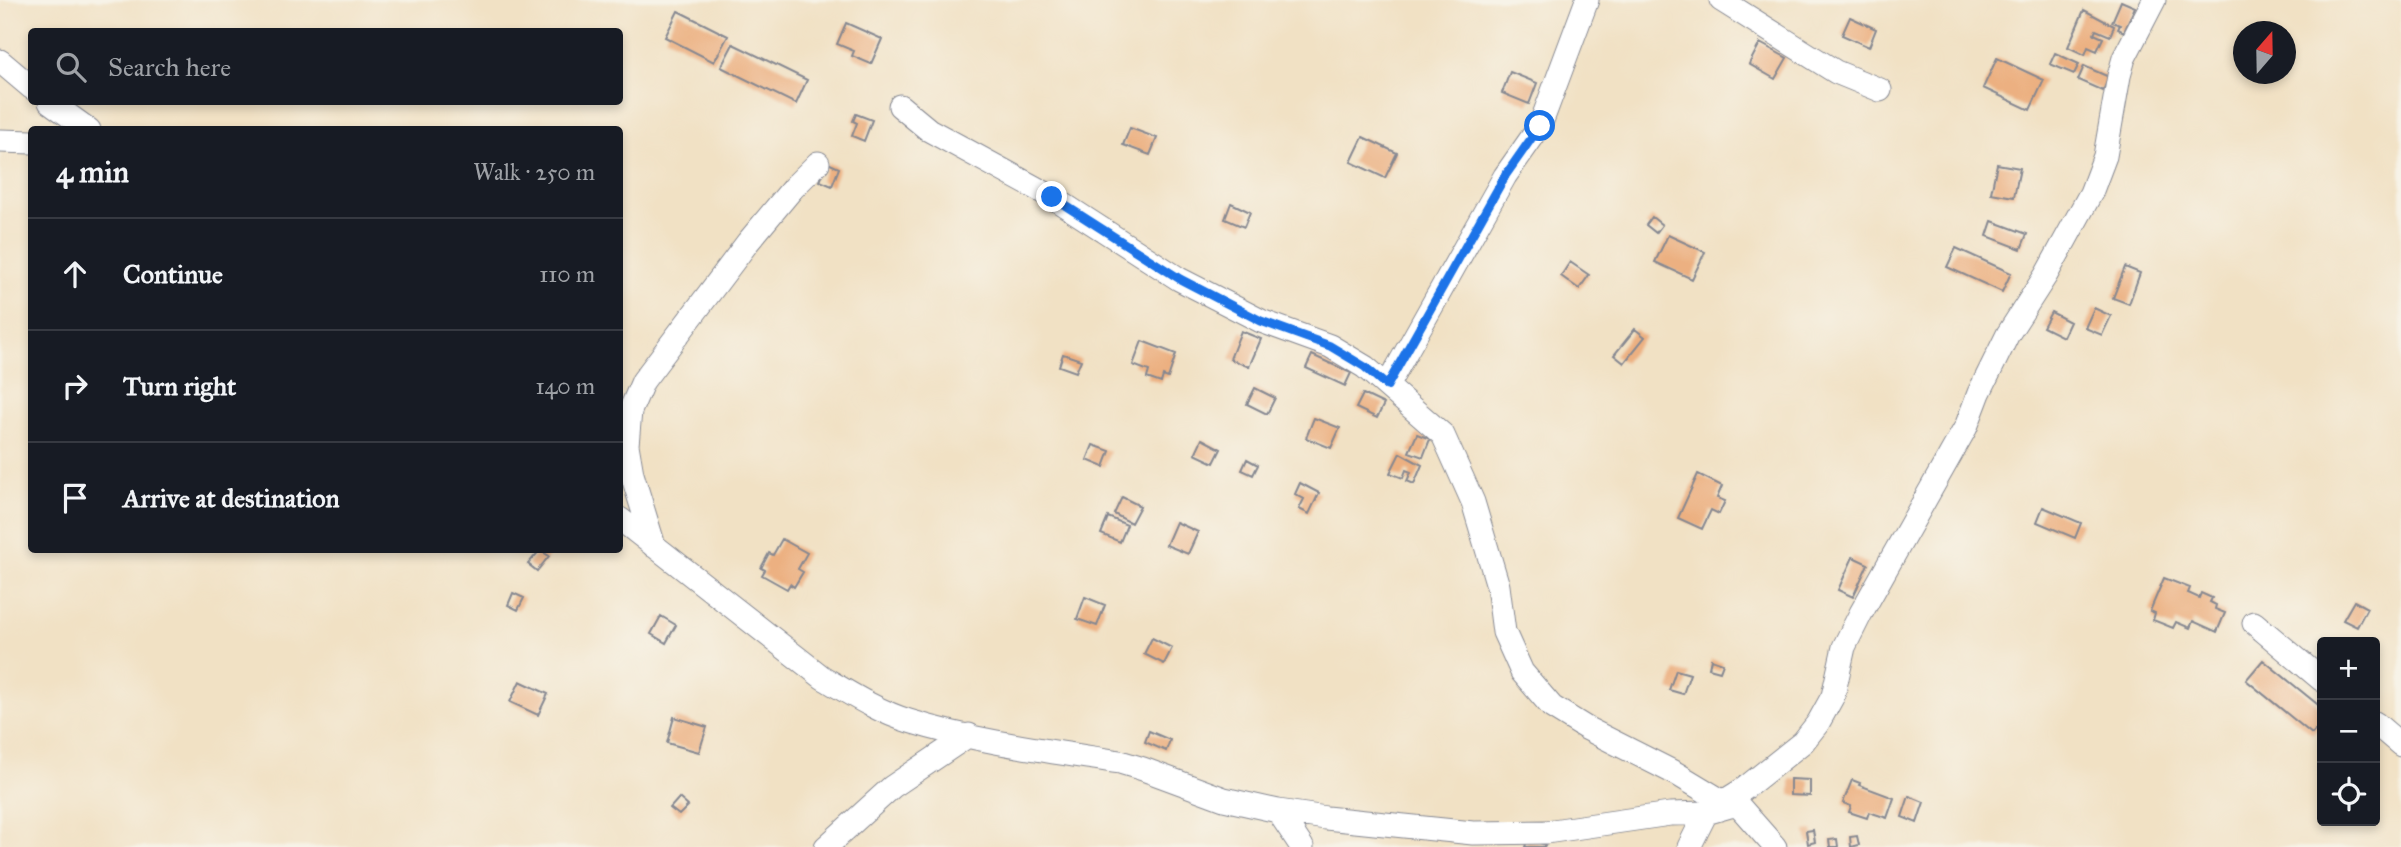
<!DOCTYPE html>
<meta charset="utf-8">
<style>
:root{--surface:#171b24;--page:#242831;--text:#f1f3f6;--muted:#9ea1a6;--line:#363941}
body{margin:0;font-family:"IM FELL Great Primer",serif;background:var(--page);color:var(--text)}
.controls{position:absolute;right:21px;bottom:21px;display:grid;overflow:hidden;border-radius:7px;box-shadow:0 4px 10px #0003}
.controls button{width:63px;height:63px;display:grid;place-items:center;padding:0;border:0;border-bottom:2px solid var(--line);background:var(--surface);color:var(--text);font:35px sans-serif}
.compass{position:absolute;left:2233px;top:21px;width:63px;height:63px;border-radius:50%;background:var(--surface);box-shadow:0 4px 10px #0003;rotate:20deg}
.stop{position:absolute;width:21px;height:21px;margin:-16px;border:5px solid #1a73e8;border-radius:50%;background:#fff}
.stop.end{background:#1a73e8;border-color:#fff;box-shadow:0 2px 7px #0008}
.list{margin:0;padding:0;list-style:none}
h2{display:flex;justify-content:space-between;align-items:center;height:91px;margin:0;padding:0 28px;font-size:30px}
h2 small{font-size:23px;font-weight:400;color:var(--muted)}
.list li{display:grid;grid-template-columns:46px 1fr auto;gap:21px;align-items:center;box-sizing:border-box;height:112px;padding:0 28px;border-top:2px solid var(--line)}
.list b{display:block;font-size:26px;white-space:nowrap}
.list em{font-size:23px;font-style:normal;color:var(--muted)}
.icon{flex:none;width:38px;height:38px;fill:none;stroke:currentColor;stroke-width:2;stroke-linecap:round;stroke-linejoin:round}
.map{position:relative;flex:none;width:2401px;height:847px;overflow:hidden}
.search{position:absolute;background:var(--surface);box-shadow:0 4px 10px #0003;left:28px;top:28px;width:595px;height:77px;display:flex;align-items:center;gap:18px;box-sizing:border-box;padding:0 24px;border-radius:7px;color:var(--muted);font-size:26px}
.panel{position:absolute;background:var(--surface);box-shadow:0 4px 10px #0003;left:28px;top:126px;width:595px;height:427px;border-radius:7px}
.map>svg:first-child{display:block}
</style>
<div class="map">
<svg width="2401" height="847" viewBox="0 0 2401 847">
<rect width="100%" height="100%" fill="#f7f3e8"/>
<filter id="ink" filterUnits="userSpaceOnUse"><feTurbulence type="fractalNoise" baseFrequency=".0143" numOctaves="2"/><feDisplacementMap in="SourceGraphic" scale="14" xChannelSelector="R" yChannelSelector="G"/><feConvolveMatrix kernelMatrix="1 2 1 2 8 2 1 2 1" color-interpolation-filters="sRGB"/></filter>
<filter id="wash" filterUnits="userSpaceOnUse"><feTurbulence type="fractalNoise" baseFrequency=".00686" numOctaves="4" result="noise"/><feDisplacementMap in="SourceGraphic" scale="28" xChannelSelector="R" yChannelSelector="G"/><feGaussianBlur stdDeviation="1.57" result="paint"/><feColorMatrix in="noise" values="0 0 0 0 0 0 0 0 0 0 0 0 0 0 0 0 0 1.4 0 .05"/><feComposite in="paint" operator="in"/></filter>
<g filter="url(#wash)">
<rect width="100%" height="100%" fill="#f1e1c4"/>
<g id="blocks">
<path fill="#ecb081" d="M2121 1 2135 7 2124 32 2118 29 2120 25 2112 22Z
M2084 10 2114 26 2110 36 2096 30 2094 34 2103 38 2097 51 2088 47 2085 55 2068 47Z
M678 11 728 36 714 62 665 37Z
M1850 17 1876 29 1869 47 1842 35Z
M846 23 882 39 871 64 852 56 854 51 837 44Z
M1760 43 1787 58 1775 79 1749 64Z
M733 44 807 80 796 104 721 67Z
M2055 53 2079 64 2074 74 2050 64Z
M1997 58 2044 80 2030 110 1983 88Z
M2084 66 2109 77 2103 91 2078 80Z
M1510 72 1537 83 1529 104 1502 93Z
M856 114 872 120 864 141 852 136 857 123 853 121Z
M1130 128 1157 138 1150 155 1123 145Z
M1363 137 1397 153 1385 178 1351 162Z
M828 163 839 168 832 186 820 181Z
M1997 164 2020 168 2014 197 1991 193Z
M1231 203 1250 212 1244 227 1225 219Z
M1652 217 1662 225 1656 233 1646 225Z
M1992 221 2027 234 2021 249 1987 236Z
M1668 235 1705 252 1692 279 1655 262Z
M1956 248 2011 273 2002 292 1947 267Z
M1570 262 1589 275 1579 289 1561 276Z
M2125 267 2140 273 2129 304 2113 298Z
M2094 308 2111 316 2102 335 2085 328Z
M2051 312 2070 322 2063 337 2043 327Z
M1635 329 1645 337 1624 363 1614 355Z
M1241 331 1261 339 1249 367 1230 359Z
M1142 341 1176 354 1168 378 1163 376 1161 383 1147 378 1149 371 1133 365Z
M1063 354 1081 360 1076 372 1059 366Z
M1312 355 1351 373 1345 386 1306 368Z
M1255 388 1275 398 1267 414 1247 404Z
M1363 394 1384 404 1377 418 1356 408Z
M1314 418 1340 428 1331 448 1306 438Z
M1417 434 1430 439 1423 457 1409 452Z
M1202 439 1221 449 1214 463 1195 454Z
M1093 445 1110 451 1104 467 1087 460Z
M1400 453 1422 465 1414 484 1407 481 1411 472 1406 470 1403 478 1390 473Z
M1247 459 1258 465 1253 475 1242 470Z
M1698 474 1722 486 1717 498 1725 501 1719 514 1711 510 1702 529 1678 518Z
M1300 483 1319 493 1309 514 1299 509 1304 499 1295 494Z
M1122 497 1140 506 1131 523 1114 514Z
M2043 507 2081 523 2075 538 2037 522Z
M1108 517 1127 525 1120 542 1101 534Z
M1176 522 1198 532 1188 554 1166 545Z
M782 539 807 553 798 569 803 572 794 587 790 584 787 589 762 575 765 570 761 568 769 553 773 555Z
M540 550 549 556 537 571 528 564Z
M1853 557 1868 564 1853 597 1838 590Z
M2164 578 2190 588 2188 593 2199 598 2201 593 2212 598 2210 602 2216 605 2215 609 2225 613 2217 632 2193 621 2190 628 2176 622 2173 628 2153 620 2155 613 2150 611Z
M513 593 524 598 518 610 508 605Z
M1085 597 1105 605 1097 626 1077 619Z
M2354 601 2367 608 2357 627 2343 620Z
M661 616 676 625 666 643 651 634Z
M1152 638 1172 648 1164 664 1144 654Z
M1711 659 1723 663 1720 671 1709 668Z
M2263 660 2322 708V727L2320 725 2312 734 2246 680Z
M1676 670 1690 674 1683 694 1669 690Z
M520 681 548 694 538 715 510 702Z
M674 717 707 727 699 752 667 743Z
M1149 731 1170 740 1166 751 1145 742Z
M1790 779 1810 780V796L1790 795Z
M1852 780 1860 783 1859 785 1894 798 1887 818 1869 812 1867 818 1849 812 1851 806 1843 803Z
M1909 796 1924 802 1917 823 1902 817Z
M679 798 688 806 679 815 670 808Z
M1813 830 1815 842 1808 844 1806 831Z
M1857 836 1859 845 1851 847 1850 837Z
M1528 839 1545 845 1544 847H1525Z
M1837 839 1838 847H1830L1829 840Z"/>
</g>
</g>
<g filter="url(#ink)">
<use href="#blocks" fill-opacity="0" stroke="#868891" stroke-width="2"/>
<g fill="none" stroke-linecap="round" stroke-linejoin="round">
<defs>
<path id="minor" d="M1721 0 1836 72 1880 90
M0 61 32 88
M50 102 89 130
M900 106 929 130 1052 197 1179 279 1261 321 1330 346 1365 367 1443 435 1473 502 1498 586 1504 632 1522 672 1552 707 1586 728 1677 774 1730 806
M0 141 32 142
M1387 386 1505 176 1540 126 1587 0
M620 519 822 677C849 693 879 712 909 721 977 742 1050 751 1120 762L1143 769 1224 799 1278 811 1326 818 1473 833 1546 832 1670 814 1706 813
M654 546 632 474 627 445 630 411 643 381 748 242 793 188 818 163
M2254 623 2322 680
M2375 723 2401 745
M1731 797 1775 847
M1278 811 1302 847
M826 847 892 787 969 735
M1689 847 1706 813 1730 806 1731 797 1744 789 1803 742 1818 723 1833 696 1844 647 1861 613 1966 427 1979 393 2008 334 2046 275 2091 193 2105 156 2119 76 2124 58 2154 0"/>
</defs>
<use href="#minor" stroke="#868891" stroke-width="25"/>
<use href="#minor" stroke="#fff" stroke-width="23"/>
</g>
</g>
<g fill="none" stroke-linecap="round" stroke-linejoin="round" filter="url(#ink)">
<path stroke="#1a73e8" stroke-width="9" d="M1052 197 1180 279 1261 321 1330 346 1365 367 1387 386 1505 176 1540 126"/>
</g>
</svg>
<div class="controls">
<button>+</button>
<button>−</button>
<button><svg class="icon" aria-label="locate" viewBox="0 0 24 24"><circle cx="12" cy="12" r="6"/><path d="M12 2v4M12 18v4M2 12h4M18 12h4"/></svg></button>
</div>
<svg class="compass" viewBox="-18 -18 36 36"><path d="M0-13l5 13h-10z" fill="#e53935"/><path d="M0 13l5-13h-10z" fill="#9ea1a6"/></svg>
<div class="stop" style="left:1540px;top:126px"></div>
<div class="stop end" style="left:1052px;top:197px"></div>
<div class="search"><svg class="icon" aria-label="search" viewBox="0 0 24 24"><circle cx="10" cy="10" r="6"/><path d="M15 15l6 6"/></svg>Search here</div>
<section class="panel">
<h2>4 min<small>Walk · 250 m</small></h2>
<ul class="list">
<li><svg class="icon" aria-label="ahead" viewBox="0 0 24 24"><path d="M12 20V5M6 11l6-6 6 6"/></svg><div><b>Continue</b></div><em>110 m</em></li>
<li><svg class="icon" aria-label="right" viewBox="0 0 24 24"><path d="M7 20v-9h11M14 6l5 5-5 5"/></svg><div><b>Turn right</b></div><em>140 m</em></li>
<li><svg class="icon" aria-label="arrive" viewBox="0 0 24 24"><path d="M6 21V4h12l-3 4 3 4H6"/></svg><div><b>Arrive at destination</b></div></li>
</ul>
</section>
</div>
